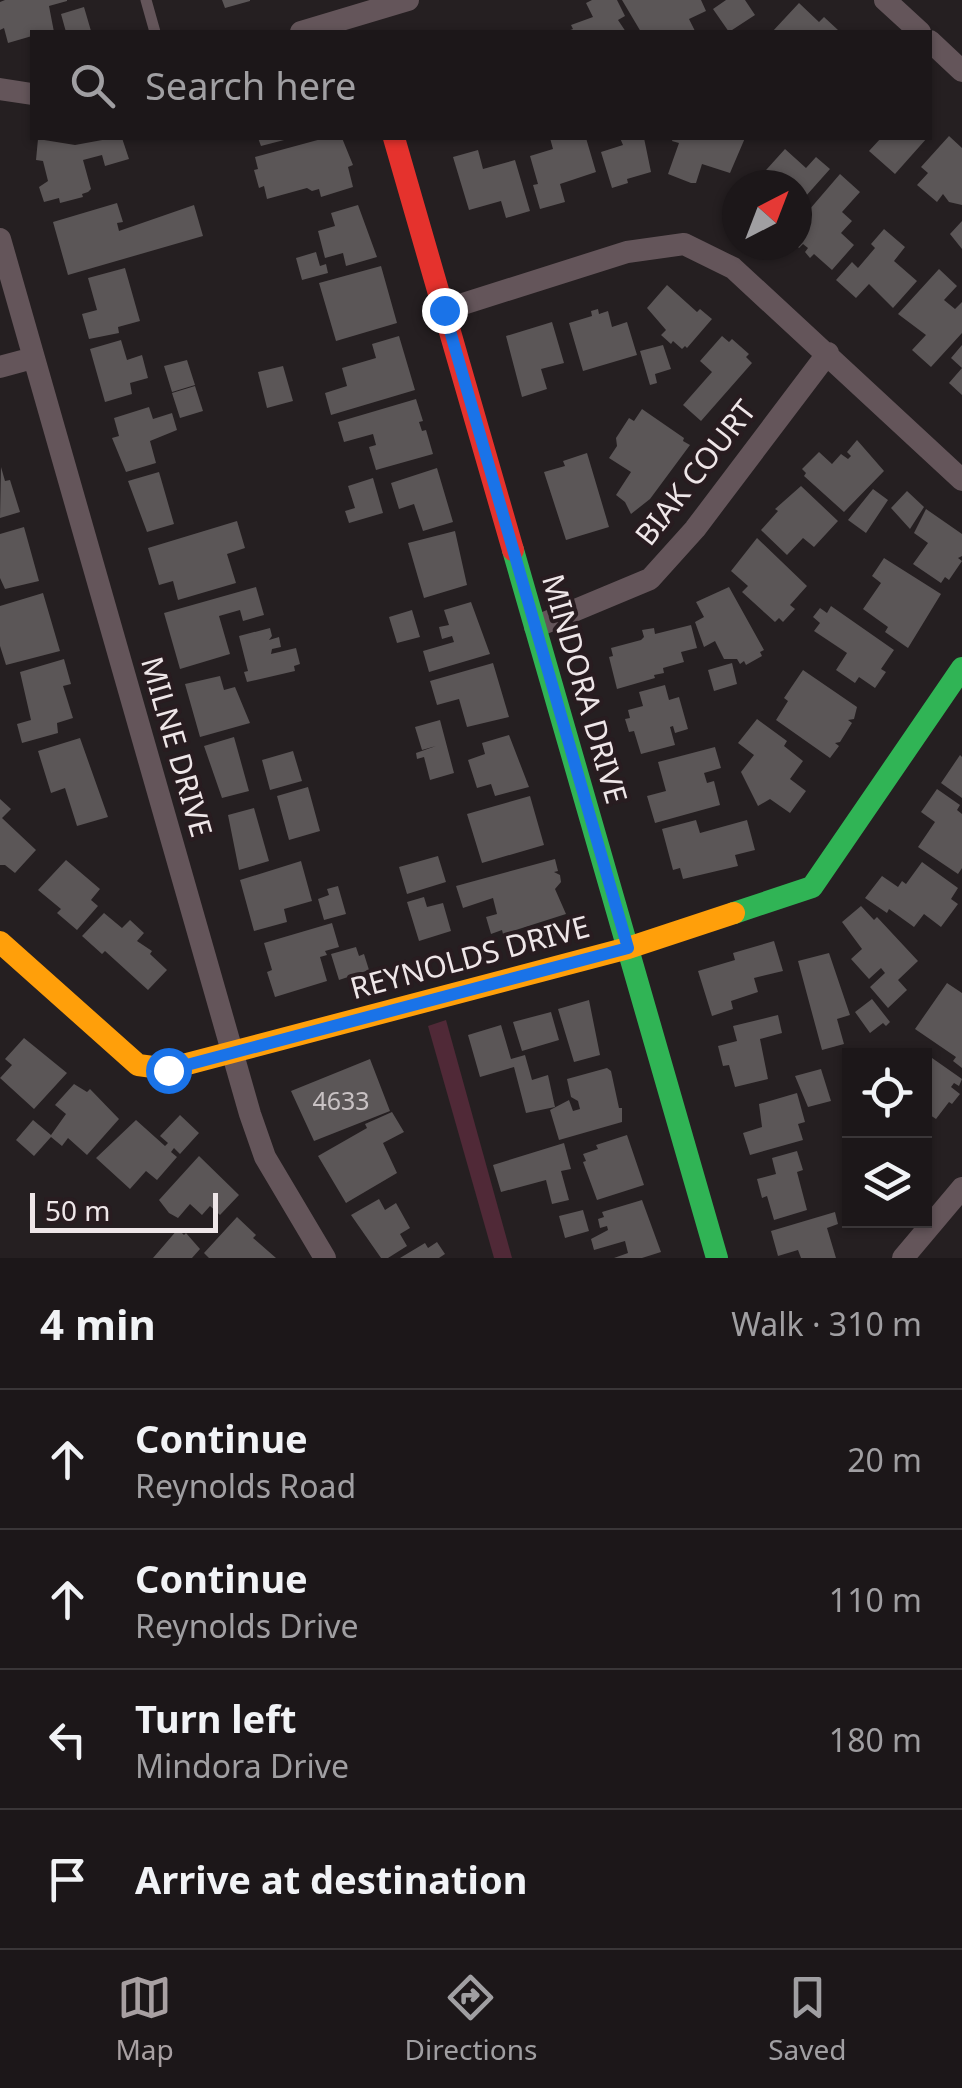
<!DOCTYPE html>
<meta charset="utf-8">
<style>
:root{--surface:#1c1719;--page:#292426;--text:#f1f3f6;--muted:#a09fa2;--line:#3a3638;--accent:#a8a0a2}
body{margin:0;font-family:"Noto Sans",sans-serif;background:var(--page);color:var(--text)}
.controls{position:absolute;right:30px;bottom:30px;display:grid;overflow:hidden;border-radius:0px;box-shadow:0 2px 8px #0004}
.controls button{width:90px;height:90px;display:grid;place-items:center;padding:0;border:0;border-bottom:2px solid var(--line);background:var(--surface);color:var(--text);font:50px sans-serif}
.compass{position:absolute;left:722px;top:170px;width:90px;height:90px;border-radius:50%;background:var(--surface);box-shadow:0 2px 8px #0004;rotate:42deg}
.scale{position:absolute;left:30px;bottom:25px;width:188px;box-sizing:border-box;padding-left:10px;border:5px solid #eee6e8;border-top:0;font-size:28px;line-height:35px;white-space:nowrap;color:#eee6e8;-webkit-text-stroke:8px #281c20;paint-order:stroke}
.stop{position:absolute;width:30px;height:30px;margin:-22px;border:8px solid #1a73e8;border-radius:50%;background:#fff}
.stop.end{background:#1a73e8;border-color:#fff;box-shadow:0 2px 10px #0008}
.list{margin:0;padding:0;list-style:none}
h2{display:flex;justify-content:space-between;align-items:center;height:130px;margin:0;padding:0 40px;font-size:42px}
h2 small{font-size:32px;font-weight:400;color:var(--muted)}
.list li{display:grid;grid-template-columns:65px 1fr auto;gap:30px;align-items:center;box-sizing:border-box;height:140px;padding:0 40px;border-top:2px solid var(--line)}
.list b{display:block;font-size:38px;white-space:nowrap}
.list p{margin:0;font-size:32px;white-space:nowrap;color:var(--muted)}
.list em{font-size:32px;font-style:normal;color:var(--muted)}
.icon{flex:none;width:55px;height:55px;fill:none;stroke:currentColor;stroke-width:2;stroke-linecap:round;stroke-linejoin:round}
.map{position:relative;flex:none;width:962px;height:1258px;overflow:hidden}
.search{position:absolute;background:var(--surface);box-shadow:0 2px 8px #0004;left:30px;right:30px;top:30px;height:110px;display:flex;align-items:center;gap:25px;box-sizing:border-box;padding:0 35px;border-radius:0px;color:var(--muted);font-size:38px}
.sheet{height:690px;background:var(--surface)}
nav{display:flex;justify-content:space-around;align-items:center;box-sizing:border-box;height:140px;border-top:2px solid var(--line);background:var(--surface);font-size:28px;color:var(--muted)}
nav a{display:grid;justify-items:center;gap:5px}
nav .on{color:var(--accent)}
.map>svg:first-child{display:block}
</style>
<div class="map">
<svg width="962" height="1258" viewBox="0 0 962 1258">
<rect width="100%" height="100%" fill="#251f21"/>
<path fill="#502937" d="M446 1020 512 1258H494L428 1026Z"/>
<path fill="#5b5657" d="M5 0H67V1L49 6 54 32H32V36L8 43 4 28 0 30V2Z
M222 0H250V1L225 8Z
M592 0H617L625 16 618 20 626 32H565L573 29 571 25 593 17 586 3Z
M622 0H701L706 11 689 19 695 31 692 32H641Z
M726 0H745L755 15 729 32 713 9Z
M799 3 819 22 824 17 838 30 772 32Z
M84 7 91 31 66 32 61 14Z
M949 136 962 148V205L949 202 943 194 937 202 917 185 928 173 921 167Z
M113 138H122L129 159 105 166 102 155 83 160 91 189 88 192 82 194 83 197 60 203 59 198 44 202 39 187 48 181 43 161 36 160 38 139 75 145Z
M258 138H288V139L261 146Z
M325 138H342L353 165 348 167 353 187 321 197 319 189 312 191 307 188 267 199 264 186 259 188 254 170 258 169 255 157Z
M550 138H586L596 172 560 184 565 202 540 209 533 185 538 184 530 156 553 149Z
M620 138H644L651 172 627 179 628 183 612 188 601 152 623 145Z
M673 138H745L730 173 702 164 696 183H691L668 174 679 143 672 141Z
M881 138H927L895 174 869 151Z
M785 149 806 168 816 157 830 169 797 206V185H764L758 179Z
M478 150 483 169 515 160 530 211 506 218 501 201 469 210 453 157Z
M840 174 860 192 842 212 852 221 841 233 854 245 832 270 814 254 810 258 805 252 808 248 803 244 799 248 797 246V224Z
M117 203 123 222 117 223 119 231 194 205 203 236 68 275 53 222Z
M358 205 377 257 346 266 343 253 325 258 318 231 335 226 331 213Z
M962 221V249L950 234Z
M884 229 905 247 894 261 917 281 893 308 869 284 856 298 836 280 852 262 858 268 875 248 871 244Z
M316 252 320 266 326 264 328 273 302 280 296 258Z
M381 266 397 323 336 341 319 283Z
M125 268 140 321 118 327 119 333 89 339 82 314 97 310 88 278Z
M939 269 957 286 944 300 955 309 962 302V333L931 367 912 350 926 335 898 314Z
M667 285 697 312 700 309 712 319 687 348 685 346 682 349 673 341 671 344 661 335 666 330 647 308Z
M598 309 599 314 608 311 612 327 627 322 637 355 583 371 569 323 592 316 591 311Z
M552 322 564 363 541 369 547 389 522 397 506 336Z
M399 336 415 390 331 415 325 393 347 386 342 368 376 358 372 344Z
M722 336 729 342 732 339 749 354 746 357 752 363 701 421 683 405 712 372 700 361Z
M121 340 127 360 142 355 148 378 130 383 132 394 105 402 90 349Z
M663 345 671 369 655 374 657 383 650 385 640 351Z
M962 345V368L951 358Z
M187 360 195 385 172 392 164 366Z
M283 366 293 401 267 408 258 372Z
M962 368V395L949 383Z
M195 386 203 411 180 418 172 393Z
M416 399 423 421 419 422 422 431 426 430 433 454 376 470 369 447 376 445 373 434 344 442 338 422Z
M149 407 153 419 172 413 177 430 150 441 156 463 126 472 112 438 119 436 114 418Z
M642 409 684 438 683 441 690 445 650 499 631 514 625 502 616 495 631 472 609 458 617 446 616 438 629 418 634 421Z
M857 440 884 471 844 512 804 476 806 473 802 469 819 452 832 464 841 454 848 459 851 456 847 452Z
M587 453 609 527 566 540 544 472 565 466 563 461Z
M1 467 5 481 10 480 20 512 0 518Z
M437 468 453 522 423 531 414 504 399 509 391 483Z
M159 472 174 524 147 532 128 481Z
M373 478 383 513 349 523 345 511 355 508 348 486Z
M801 486 838 521 814 547 803 538 787 555 761 530 778 511 775 509Z
M873 489 888 500 866 533 848 520Z
M907 491 924 507 910 529 891 508Z
M926 509 962 534V556L958 558 962 561 949 580 945 577 941 583 913 564 928 543 914 533Z
M237 521 245 548 227 554 236 583 178 600 173 581 159 585 148 548Z
M24 527 39 581 5 589 0 578V534Z
M455 531 467 585 424 598 408 543Z
M757 538 807 586 790 605 795 609 783 622 779 618 775 622 742 592 748 586 731 571Z
M884 558 941 594 908 648 885 632 888 627 863 609 881 583 872 576Z
M256 587 264 615 243 621 240 610 219 616 230 654 180 669 164 613Z
M729 587 764 650 760 652 762 656 746 665 744 661 740 664 737 659H724L715 641 704 647 695 622 704 617 696 602Z
M43 593 60 651 6 665 0 646V606Z
M471 602 490 654 429 672 423 651 454 642 452 636 442 639 439 627 449 625 444 610Z
M831 606 894 650 881 669 886 672 875 688 859 677 855 683 836 670 847 653 814 631 820 623 813 617 820 608 827 613Z
M412 610 420 637 397 643 389 617Z
M691 625 697 648 681 652 684 662 663 668 664 673 654 675 655 678 617 689 609 657 613 656 611 648 641 640 644 637 642 630 654 628 655 634Z
M270 628 272 636 269 640 279 637 281 647 272 649 271 654 296 648 300 664 294 666 295 671 247 682 244 672 248 671 239 636Z
M64 659 71 684 63 686 73 718 57 723 58 733 22 743 17 724 31 720 20 672Z
M493 663 509 717 467 727 459 699 437 705 430 681Z
M732 663 737 684 714 691 708 670Z
M803 670 857 707 854 719 848 720 852 723 840 742 835 743 839 746 830 758 776 720 788 701 784 698Z
M220 676 224 690 235 687 250 723 200 737 185 684Z
M665 685 669 700 679 697 688 729 675 733 673 726 670 727 675 745 641 754 634 731 629 732 625 719 630 718 628 710 643 706 639 692Z
M757 719 787 741 784 746 803 761 790 779 806 791 790 813 770 799 758 806 741 772 754 755 738 743Z
M440 720 454 773 430 780 424 757 417 759 416 753 436 746 422 750 415 727Z
M509 735 529 787 495 796 491 784 477 788 468 760 485 754 482 743Z
M234 737 249 791 222 798 204 746Z
M80 738 108 817 77 826 65 788 51 793 38 751Z
M715 747 721 768 704 773 707 783 714 781 720 805 655 823 647 796 666 791 658 762Z
M293 751 302 781 270 790 262 760Z
M960 755 962 757V798L941 783Z
M308 787 320 831 289 840 277 796Z
M937 789 960 805 957 810 962 814V868L958 874 918 847 935 822 921 812Z
M530 796 544 845 482 863 467 814Z
M0 799 11 809 2 818 36 850 15 873 5 865H0Z
M254 808 269 861 239 870 228 815Z
M696 820 700 833 747 820 755 850 735 855 738 866 683 879 680 868 673 870 662 829Z
M438 856 446 882 407 894 399 867Z
M555 859 558 871 554 872 560 875 561 882 555 889 566 914 503 934 502 930 491 934 486 917 497 914 493 898 463 908 456 886Z
M66 860 100 889 91 900 98 906 77 930 57 913 61 909 38 890Z
M301 861 312 901 284 909 287 922 254 931 240 880Z
M922 862 958 888 951 899 958 904 941 927 924 914 914 927 889 909 887 913 865 898 882 876 898 887 902 881 906 884Z
M338 886 346 914 324 920 318 899 329 895 327 889Z
M424 897 427 907 443 903 451 931 419 941 407 902Z
M861 906 874 920 877 917 918 961 898 980 907 990 888 1008 870 987 885 973 881 968 869 979 851 959 862 949 842 922Z
M104 913 122 928 130 920 144 933 137 941 152 951 150 954 167 970 148 990 105 951 102 954 82 936Z
M332 923 339 947 325 951 327 955 320 957 327 981 275 997 267 972 272 970 264 943Z
M774 941 783 971 754 978 758 992 731 1001 733 1009 712 1016 698 971 735 960 733 953Z
M356 947 359 956 364 954 369 970 339 980 331 954Z
M829 953 850 1015 837 1019 844 1044 822 1050 798 961Z
M947 983 962 993V1068L953 1061 956 1057 915 1029Z
M872 999 890 1022 886 1026 883 1023 870 1033 855 1012Z
M589 1000 600 1055 574 1062 558 1009Z
M551 1012 559 1040 522 1051 513 1022Z
M778 1015 782 1033 760 1039 768 1079 735 1087 729 1065 723 1066 718 1046 737 1041 733 1026Z
M501 1025 511 1059 525 1055 532 1080 548 1075 555 1107 526 1113 514 1067 480 1077 468 1035Z
M24 1038 67 1073 34 1109 0 1078 12 1065 5 1059Z
M922 1051 962 1079 959 1086 954 1083 951 1087 960 1094 952 1104 949 1102 936 1119 924 1111V1056H919Z
M370 1059 390 1111 314 1141 291 1091Z
M607 1068 611 1071 619 1108H622V1122L559 1140 550 1110 569 1100 573 1111 580 1109 578 1101 571 1097 567 1079Z
M821 1069 831 1101 808 1107 795 1076Z
M74 1084 87 1092 90 1089 119 1119 87 1155 68 1138 62 1146 51 1137 34 1156 16 1140 33 1120 51 1135 66 1114 55 1105Z
M797 1093 805 1122 798 1124 803 1140 750 1155 743 1133 762 1127 759 1104Z
M392 1112 404 1132 383 1143 397 1173 346 1203 318 1156 367 1128 365 1124Z
M180 1115 199 1133 180 1154 174 1148 171 1152 177 1157 157 1180 146 1171 130 1189 96 1158 136 1120 165 1146 168 1143 160 1136Z
M627 1135 644 1185 597 1200 583 1162 586 1161 583 1154 598 1149 596 1145Z
M564 1143 571 1169 561 1171 569 1200 552 1204 546 1180 501 1192 493 1165Z
M797 1151 803 1170 797 1172 807 1210 774 1220 767 1196 762 1198 757 1179 776 1174 772 1158Z
M199 1156 239 1195 220 1215 210 1206 202 1215 190 1204 178 1218 169 1213 159 1200Z
M379 1199 385 1210 396 1203 410 1228 400 1234 407 1246 388 1258H381L351 1215Z
M642 1200 661 1252 642 1258H614L628 1253 625 1241 594 1250 591 1239 608 1230 607 1226 600 1228 598 1219 604 1217 602 1212Z
M583 1210 589 1231 565 1238 559 1216Z
M835 1212 838 1224 827 1228 836 1258H801L798 1250 778 1256 771 1231Z
M237 1217 256 1235 253 1238 276 1258H209L204 1253Z
M178 1229 184 1235 186 1233 200 1249 192 1258H153Z
M437 1242 445 1254 439 1258H400L425 1243 428 1248Z"/>
<g fill="none" stroke-linecap="round" stroke-linejoin="round">
<path stroke="#64555a" stroke-width="11" d="M146 0 155 32"/>
<path stroke="#64555a" stroke-width="22" d="M885 0 920 32
M301 32 408 0
M930 41 962 71
M0 89 32 94
M0 239 250 1114 265 1157 325 1258
M444 310 627 252 684 244 733 268 962 480
M0 367 33 358
M535 627 650 579 695 529 828 353
M903 1258 962 1188"/>
<path stroke="#30b455" stroke-width="22" d="M513 550 717 1258
M734 913 812 887 962 668"/>
<path stroke="#ff9f0a" stroke-width="22" d="M0 942 138 1065 168 1069 628 948 734 913"/>
<path stroke="#e5322d" stroke-width="22" d="M394 138 513 550"/>
</g>
<g fill="none" stroke-linecap="round" stroke-linejoin="round">
<path stroke="#1a73e8" stroke-width="12" d="M168 1070 628 948 444 310"/>
</g>
<g text-anchor="middle" stroke-width="8" stroke-linejoin="round" paint-order="stroke">
<g font-size="25" fill="#c9c2c4">
<text x="341" y="1110">4633</text>
</g>
<g font-size="30" fill="#eee6e8" stroke="#281c20">
<text transform="translate(696 473) rotate(-52)" y="10">BIAK COURT</text>
<text transform="translate(584 689) rotate(74)" y="10">MINDORA DRIVE</text>
<text transform="translate(176 747) rotate(74)" y="10">MILNE DRIVE</text>
<text transform="translate(470 958) rotate(-15)" y="10">REYNOLDS DRIVE</text>
</g>
</g>
</svg>
<div class="controls">
<button><svg class="icon" aria-label="locate" viewBox="0 0 24 24"><circle cx="12" cy="12" r="6"/><path d="M12 2v4M12 18v4M2 12h4M18 12h4"/></svg></button>
<button><svg class="icon" aria-label="layers" viewBox="0 0 24 24"><path d="M12 4l9 5-9 5-9-5zM3 14l9 5 9-5"/></svg></button>
</div>
<svg class="compass" viewBox="-18 -18 36 36"><path d="M0-13l5 13h-10z" fill="#e53935"/><path d="M0 13l5-13h-10z" fill="#a09fa2"/></svg>
<div class="scale">50 m</div>
<div class="stop" style="left:168px;top:1070px"></div>
<div class="stop end" style="left:444px;top:310px"></div>
<div class="search"><svg class="icon" aria-label="search" viewBox="0 0 24 24"><circle cx="10" cy="10" r="6"/><path d="M15 15l6 6"/></svg>Search here</div>
</div>
<section class="sheet">
<h2>4 min<small>Walk · 310 m</small></h2>
<ul class="list">
<li><svg class="icon" aria-label="ahead" viewBox="0 0 24 24"><path d="M12 20V5M6 11l6-6 6 6"/></svg><div><b>Continue</b><p>Reynolds Road</p></div><em>20 m</em></li>
<li><svg class="icon" aria-label="ahead" viewBox="0 0 24 24"><path d="M12 20V5M6 11l6-6 6 6"/></svg><div><b>Continue</b><p>Reynolds Drive</p></div><em>110 m</em></li>
<li><svg class="icon" aria-label="left" viewBox="0 0 24 24"><path d="M17 20v-9H6M10 6l-5 5 5 5"/></svg><div><b>Turn left</b><p>Mindora Drive</p></div><em>180 m</em></li>
<li><svg class="icon" aria-label="arrive" viewBox="0 0 24 24"><path d="M6 21V4h12l-3 4 3 4H6"/></svg><div><b>Arrive at destination</b></div></li>
</ul>
</section>
<nav>
<a class="on"><svg class="icon" aria-label="map" viewBox="0 0 24 24"><path d="M3 6l6-2 6 2 6-2v14l-6 2-6-2-6 2zM9 4v14M15 6v14"/></svg>Map</a>
<a><svg class="icon" aria-label="directions" viewBox="0 0 24 24"><path d="M12 3l9 9-9 9-9-9zM9 14v-3h6M13 9l2 2-2 2"/></svg>Directions</a>
<a><svg class="icon" aria-label="saved" viewBox="0 0 24 24"><path d="M7 4h10v16l-5-4-5 4z"/></svg>Saved</a>
</nav>
